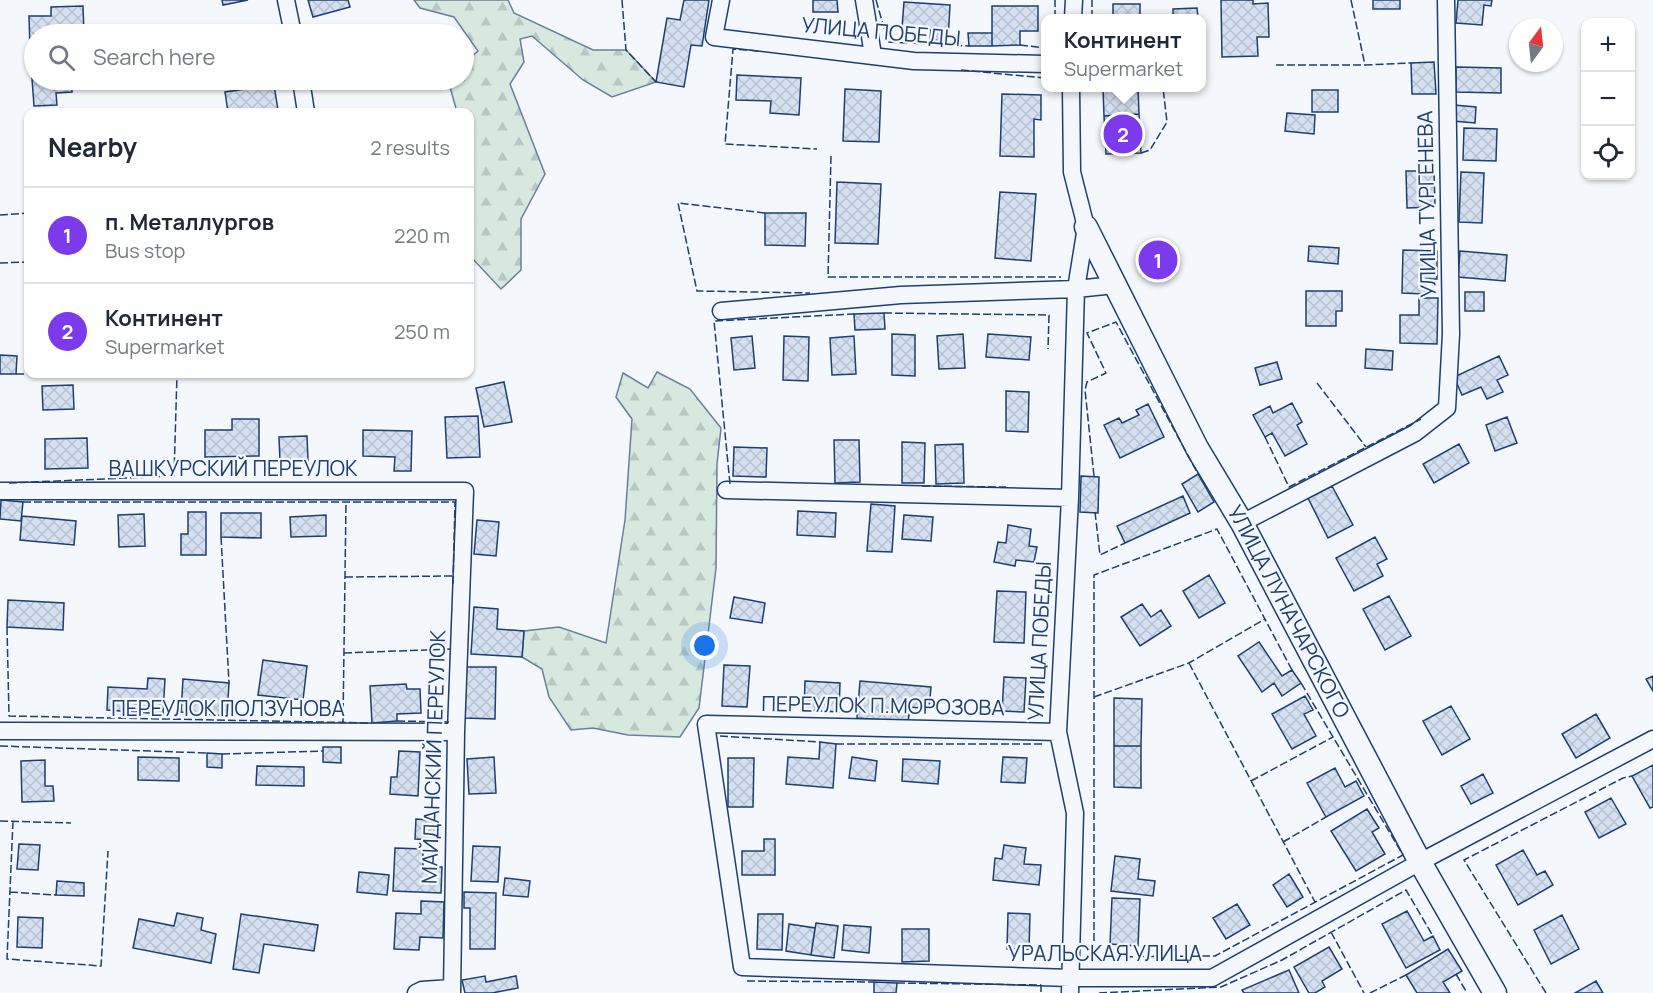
<!DOCTYPE html>
<meta charset="utf-8">
<style>
:root{--surface:#fff;--page:#f6f6f7;--text:#1f2937;--muted:#747a83;--line:#e0e1e3;--accent:#7c3aed}
body{margin:0;font-family:Manrope,sans-serif;background:var(--page);color:var(--text)}
.controls{position:absolute;right:18px;top:18px;display:grid;overflow:hidden;border-radius:12px;box-shadow:0 2px 4px #0004}
.controls button{width:54px;height:54px;display:grid;place-items:center;padding:0;border:0;border-bottom:2px solid var(--line);background:var(--surface);color:var(--text);font:30px sans-serif}
.compass{position:absolute;left:1509px;top:18px;width:54px;height:54px;border-radius:50%;background:var(--surface);box-shadow:0 2px 4px #0004;rotate:15deg}
.you{position:absolute;left:705px;top:646px;width:21px;height:21px;margin:-15px;border:4px solid #fff;border-radius:50%;background:#1a73e8;box-shadow:0 0 0 9px #1a73e833}
.badge{display:grid;place-items:center;width:39px;height:39px;border-radius:50%;background:var(--accent);color:#fff;font-size:20px;font-weight:700}
.pin{position:absolute;translate:-50% -50%;border:3px solid #fff;box-shadow:0 2px 6px #0006}
.popup{position:absolute;left:1041px;top:14px;width:165px;height:78px;box-sizing:border-box;display:grid;place-content:center;border-radius:12px;background:var(--surface);filter:drop-shadow(0 2px 4px #0005);font-size:20px;white-space:nowrap;color:var(--muted)}
.popup b{font-size:22px;color:var(--text)}
.popup::after{content:'';position:absolute;left:50%;top:100%;margin-left:-12px;border:12px solid transparent;border-top-color:var(--surface)}
.list{margin:0;padding:0;list-style:none}
h2{display:flex;justify-content:space-between;align-items:center;height:78px;margin:0;padding:0 24px;font-size:26px}
h2 small{font-size:20px;font-weight:400;color:var(--muted)}
.list li{display:grid;grid-template-columns:39px 1fr auto;gap:18px;align-items:center;box-sizing:border-box;height:96px;padding:0 24px;border-top:2px solid var(--line)}
.list b{display:block;font-size:22px;white-space:nowrap}
.list p{margin:0;font-size:20px;white-space:nowrap;color:var(--muted)}
.list em{font-size:20px;font-style:normal;color:var(--muted)}
.icon{flex:none;width:33px;height:33px;fill:none;stroke:currentColor;stroke-width:2;stroke-linecap:round;stroke-linejoin:round}
.map{position:relative;flex:none;width:1653px;height:993px;overflow:hidden}
.search{position:absolute;background:var(--surface);box-shadow:0 2px 4px #0004;left:24px;top:24px;width:450px;height:66px;display:flex;align-items:center;gap:15px;box-sizing:border-box;padding:0 21px;border-radius:33px;color:var(--muted);font-size:22px}
.panel{position:absolute;background:var(--surface);box-shadow:0 2px 4px #0004;left:24px;top:108px;width:450px;height:270px;border-radius:12px}
.map>svg:first-child{display:block}
</style>
<div class="map">
<svg width="1653" height="993" viewBox="0 0 1653 993">
<defs>
<pattern id="forest-firs" width="22" height="20" patternUnits="userSpaceOnUse" patternTransform="scale(1.5)"><rect width="22" height="20" fill="#d7e8df"/><path d="M5 1l3.5 6h-7zM16 11l3.5 6h-7z" fill="#b8c8c3"/></pattern>
<pattern id="building-cross-hatch" width="8" height="8" patternUnits="userSpaceOnUse" patternTransform="scale(1.5)"><rect width="8" height="8" fill="#d5e0f0"/><path d="M0 0l8 8M0 8l8-8" fill="none" stroke="#b6c1d1"/></pattern>
</defs>
<rect width="100%" height="100%" fill="#f4f7fb"/>
<path fill="url(#forest-firs)" stroke="#687fa3" stroke-width="1.5" d="M414 0H508L514 13 593 50H626L656 82 612 97 583 80 532 36 520 39 524 62 510 84 545 174 521 219V270L501 289 470 256V112H457L448 80H464V63L478 51 454 17 420 8Z
M657 372 690 389 721 428 717 464 716 568 699 708 680 737 628 735 593 728 571 730 549 697 542 669 522 657 524 631 559 627 606 643 625 520 632 419 616 397 623 373 648 388Z"/>
<path fill="url(#building-cross-hatch)" stroke="#1d3f73" stroke-width="1.5" d="M222 0H248L223 5Z
M308 0H348L350 7 313 17Z
M684 0H709L702 46 691 45 684 87 656 82 667 18 680 20Z
M813 0H837L838 12H813Z
M1221 0H1253V4L1268 3 1269 37H1257L1258 56 1222 57Z
M1373 0H1400V9H1373Z
M1458 0H1492L1491 6 1484 5 1482 25 1456 23Z
M904 2 950 5 948 41 930 40 931 30 902 28Z
M1113 4H1140V18H1113Z
M83 6 84 34H34V49H30L29 16H51V7Z
M992 6H1038V31H1020V45L992 46Z
M1197 8 1198 18H1173V9Z
M248 25 250 34H226L225 30Z
M968 33H992V46H969Z
M1434 62 1436 94H1412L1411 63Z
M31 65H34V80H72V92L56 93 57 105 34 106Z
M1456 67 1501 68V93L1456 92Z
M737 75 801 78 799 115 770 113 771 101 736 100Z
M274 85 278 110 228 112 225 92Z
M1103 88H1138L1139 114 1104 116Z
M845 89 881 91 879 142 843 141Z
M1312 90H1338V112H1312Z
M1002 94 1041 95V120L1034 119V157L1000 156Z
M1454 105 1476 107 1475 123 1453 121Z
M1287 113 1315 115 1314 134 1285 131Z
M1139 114 1141 153 1106 154 1104 116Z
M1464 128 1497 129 1496 161 1463 160Z
M1406 171H1434L1435 207 1407 208Z
M1461 172 1484 173 1482 223 1459 222Z
M837 182 881 184 878 244 835 243Z
M1000 192 1036 194 1031 261 995 258Z
M765 213H806L805 246 765 245Z
M1309 246 1339 248 1338 264 1308 261Z
M1403 250 1437 251V279H1426L1425 294 1402 293Z
M1460 251 1507 255 1505 281 1458 277Z
M1306 291H1342V311H1336V326H1306Z
M1465 292H1484V311H1465Z
M1419 298H1438L1437 344 1400 343V315H1419Z
M884 313 885 329 855 330 854 314Z
M892 334 915 335V376L892 375Z
M963 334 965 368 939 369 937 336Z
M988 334 1031 337 1029 360 986 357Z
M752 336 755 368 734 370 731 338Z
M784 336 809 337 808 381 783 380Z
M854 336 856 374 832 375 830 338Z
M1366 349 1393 351 1392 370 1365 368Z
M0 355 17 356 16 374H0Z
M1499 356 1508 375 1497 380 1503 392 1487 399 1481 387 1462 395 1454 377Z
M1277 362 1282 379 1260 385 1255 368Z
M504 382 512 422 484 427 476 388Z
M73 385 74 409 43 410 42 386Z
M1006 391 1029 392 1028 432 1006 431Z
M1292 403 1302 422 1297 425 1307 444 1285 456 1272 433 1265 437 1253 415 1270 406 1273 413Z
M1148 404 1164 437 1120 458 1104 425 1119 418 1122 423 1139 415 1136 410Z
M478 416 480 457 447 458 445 417Z
M1507 417 1517 443 1495 451 1486 425Z
M232 419H259V456L205 457V430H232Z
M363 430 412 431 411 471H394L395 457 363 456Z
M307 436 308 461H280L279 437Z
M87 438 88 468 45 469V439Z
M834 440H859L860 482 835 483Z
M902 442 925 443 924 483H902Z
M963 444 964 483 936 484 935 445Z
M1459 444 1469 463 1434 483 1423 464Z
M734 447 767 448 766 477 733 476Z
M1198 474 1214 502 1198 512 1182 484Z
M1081 476 1099 477 1098 513 1080 512Z
M1332 486 1353 525 1328 538 1308 498Z
M1183 496 1190 513 1125 543 1117 526Z
M1 500 23 502 21 521 0 519Z
M871 504 895 506 892 552 867 551Z
M798 511 836 513 835 537 797 535Z
M188 512H206V555H181V534H188Z
M221 513H261V538L221 537Z
M144 514 145 546 119 547 118 515Z
M326 515V536L291 537 290 517Z
M904 515 933 517 931 541 902 539Z
M22 516 76 521 74 545 20 540Z
M477 520 499 522 496 556 474 554Z
M1008 525 1031 529 1029 546 1037 547 1034 562 1016 560 1015 566 994 562 998 542 1006 543Z
M1375 537 1387 559 1377 564 1383 576 1354 591 1336 558Z
M1209 575 1225 603 1199 618 1183 591Z
M997 591 1026 592 1024 643 994 642Z
M1389 596 1411 636 1385 650 1363 609Z
M734 597 765 603 762 623 730 618Z
M8 600 64 603 63 630 7 627Z
M1142 604 1151 617 1161 610 1171 626 1140 646 1121 617Z
M474 607 498 609 497 629 524 631 522 657 471 654Z
M1259 642 1282 676 1292 670 1301 683 1282 696 1274 683 1262 692 1238 656Z
M263 660 307 666 303 700 258 695Z
M724 665 750 666 747 707 722 706Z
M466 667H496L495 719 465 718Z
M1653 676V691L1646 679Z
M1004 677 1026 678 1024 712 1002 711Z
M148 678 165 679 163 714 107 710 108 687 147 689Z
M183 679 229 683 227 716 181 712Z
M805 681 840 683 839 712 804 710Z
M860 681 931 687 929 709 910 707 908 722 857 718Z
M406 684 407 689H420L421 713 397 714V721L372 723 370 686Z
M1305 696 1313 710 1304 714 1316 736 1292 749 1272 714Z
M1114 698 1142 699 1141 746H1114Z
M1451 706 1470 739 1442 755 1423 721Z
M1596 714 1610 738 1576 758 1562 734Z
M820 742 836 744 833 788 786 784 788 757 819 759Z
M1114 746H1141V788L1114 787Z
M323 747H341V763L323 762Z
M399 751 420 752 418 796 390 794 391 777H397Z
M207 753 222 754V768L207 767Z
M138 757 179 758V781L138 780Z
M494 757 496 793 469 794 467 759Z
M852 757 877 761 875 781 849 778Z
M1003 757 1027 758 1025 783 1001 782Z
M728 758H754L753 807H728Z
M903 759 940 761 938 784 902 781Z
M45 760V786H53L54 801 22 802 21 761Z
M1653 765V807L1650 808 1632 776Z
M257 766 304 767V786L256 785Z
M1335 768 1345 787 1356 781 1364 796 1326 817 1307 783Z
M1483 774 1493 793 1471 804 1461 786Z
M1611 798 1626 824 1599 838 1585 812Z
M1367 809 1379 828 1372 832 1385 854 1356 871 1331 831Z
M416 819 440 821 439 840 415 839Z
M764 839H775V875H742V851H764Z
M19 844 40 845 38 870 17 869Z
M1004 845 1026 848 1024 864 1041 865 1039 885 993 880 995 858 1002 859Z
M473 846 500 847 498 882 471 881Z
M395 848 423 849V867H442L441 893 393 891Z
M1523 850 1537 875 1545 871 1553 885 1518 905 1496 865Z
M1115 856 1140 859 1138 879 1155 881 1153 896 1111 891Z
M359 872 389 875 387 895 357 892Z
M1289 874 1303 897 1287 907 1273 885Z
M505 878 530 881 528 897 503 895Z
M57 881 84 883V896L56 895Z
M464 892 496 893 495 949H470V908H464Z
M1112 898 1140 899 1138 946 1110 944Z
M421 901 444 902 443 938 420 937 419 950 394 949 396 913 421 914Z
M1237 904 1250 925 1226 939 1213 918Z
M1407 911 1424 941 1433 936 1440 950 1406 968 1382 924Z
M177 913 203 918 201 930 216 934 211 963 133 948 139 919 174 926Z
M1008 913 1030 914 1029 949H1007Z
M241 914 318 925 314 951 264 944 259 973 233 969Z
M758 914H783L782 950 757 949Z
M1562 915 1579 949 1551 964 1534 930Z
M18 917 43 918 42 948 17 947Z
M816 923 838 926 834 958 811 955Z
M789 924 815 928 811 955 786 951Z
M844 925 871 927 869 953 842 950Z
M902 929H929V961L902 962Z
M1329 947 1342 969 1322 981 1325 987 1315 993H1309L1294 967Z
M1448 949 1462 971 1443 982 1450 993H1417L1406 975Z
M1289 970 1299 993H1244L1242 990Z
M485 976 486 982 516 976 518 988 492 993H465L462 980Z
M1596 981 1603 993H1575Z
M874 982 897 983 896 993H874Z"/>
<g fill="none" stroke-linecap="round" stroke-linejoin="round">
<defs>
<path id="street" d="M286 0 293 34
M721 0 714 37 914 61 1045 64
M864 0 873 55
M1073 18 1074 0
M301 80 306 112
M721 311 901 295 1076 289 1115 285
M726 490 1070 498
M0 491H465L456 732 452 993
M1242 523 1415 433 1447 408 1451 334 1446 0
M0 731 456 732
M1058 732 706 724 742 967 1070 978H1212L1420 862 1653 739
M416 993 422 990 451 988
M1070 993 1075 813 1058 732 1070 498 1076 289 1086 227 1072 172 1071 88"/>
<g id="secondary">
<path id="s1" d="M1086 227 1197 448 1242 523 1420 862 1495 993"/>
</g>
</defs>
<use href="#street" stroke="#1d3f73" stroke-width="19"/>
<use href="#secondary" stroke="#1d3f73" stroke-width="25"/>
<use href="#street" stroke="#f4f7fb" stroke-width="16"/>
<use href="#secondary" stroke="#f4f7fb" stroke-width="22"/>
<path stroke="#1d3f73" stroke-width="1.5" stroke-dasharray="8 3" stroke-linecap="butt" d="M622 0 626 50 656 82
M876 0 888 42 969 46
M1351 0 1365 65 1411 63
M1055 18V0
M1092 18V0
M1020 45 1045 48
M758 51 733 49 725 144 817 149
M1276 65H1365
M961 70 1045 78
M1141 153 1150 150 1167 122 1163 88
M831 156 828 277H1061
M765 213 678 203 697 291 810 293
M0 215 28 213
M0 263 28 262
M884 313 1049 315 1048 349
M16 374 177 375
M1317 383 1366 447
M1265 437 1289 487 1421 419
M1094 476 1085 390 1087 382 1106 373 1087 333 1116 322 1198 474
M9 483 174 476 177 374
M730 484 714 321 854 314
M922 486 1006 487
M23 502H455L453 584
M1095 512 1100 555 1125 543
M221 537 229 683
M345 577 454 576
M7 627 9 716 372 723
M344 653 452 649
M1189 663 1315 902
M1292 670 1217 529 1094 575V957L1215 956 1403 855 1301 683
M1094 697 1189 663 1265 619
M397 721 451 722
M343 722 346 502
M720 736 820 742
M836 744H1043
M0 746 207 753
M222 754 323 751
M1251 781 1333 737
M0 821 71 823
M13 821 7 959 101 966 108 851
M1283 842 1326 817
M10 892 56 895
M1331 932 1364 993
M1456 974 1467 993
M747 981 874 982
M897 983 1041 985V993
M1099 993 1221 987 1282 960 1406 890 1433 936
M1370 993 1406 975
M1546 993 1464 860 1623 778 1632 776"/>
</g>
<g text-anchor="middle" stroke-width="4.5" stroke-linejoin="round" paint-order="stroke">
<g font-size="21" fill="#1d3f73" stroke="#f4f7fb">
<text transform="translate(881 32) rotate(5)" y="7">УЛИЦА ПОБЕДЫ</text>
<text transform="translate(1427 204) rotate(-91)" y="7">УЛИЦА ТУРГЕНЕВА</text>
<text x="233" y="476">ВАШКУРСКИЙ ПЕРЕУЛОК</text>
<text dy="7" stroke="none"><textPath href="#s1" startOffset="435">УЛИЦА ЛУНАЧАРСКОГО</textPath></text>
<text transform="translate(1040 641) rotate(-87)" y="7">УЛИЦА ПОБЕДЫ</text>
<text transform="translate(883 706) rotate(1)" y="7">ПЕРЕУЛОК П.МОРОЗОВА</text>
<text x="228" y="716">ПЕРЕУЛОК ПОЛЗУНОВА</text>
<text transform="translate(434 757) rotate(-88)" y="7">МАЙДАНСКИЙ ПЕРЕУЛОК</text>
<text x="1105" y="961">УРАЛЬСКАЯ УЛИЦА</text>
</g>
</g>
</svg>
<div class="controls">
<button>+</button>
<button>−</button>
<button><svg class="icon" aria-label="locate" viewBox="0 0 24 24"><circle cx="12" cy="12" r="6"/><path d="M12 2v4M12 18v4M2 12h4M18 12h4"/></svg></button>
</div>
<svg class="compass" viewBox="-18 -18 36 36"><path d="M0-13l5 13h-10z" fill="#e53935"/><path d="M0 13l5-13h-10z" fill="#747a83"/></svg>
<div class="you"></div>
<div class="pin badge" style="left:1158px;top:260px">1</div>
<div class="pin badge" style="left:1123px;top:134px">2</div>
<div class="popup"><b>Континент</b>Supermarket</div>
<div class="search"><svg class="icon" aria-label="search" viewBox="0 0 24 24"><circle cx="10" cy="10" r="6"/><path d="M15 15l6 6"/></svg>Search here</div>
<section class="panel">
<h2>Nearby<small>2 results</small></h2>
<ul class="list">
<li><span class="badge">1</span><div><b>п. Металлургов</b><p>Bus stop</p></div><em>220 m</em></li>
<li><span class="badge">2</span><div><b>Континент</b><p>Supermarket</p></div><em>250 m</em></li>
</ul>
</section>
</div>
